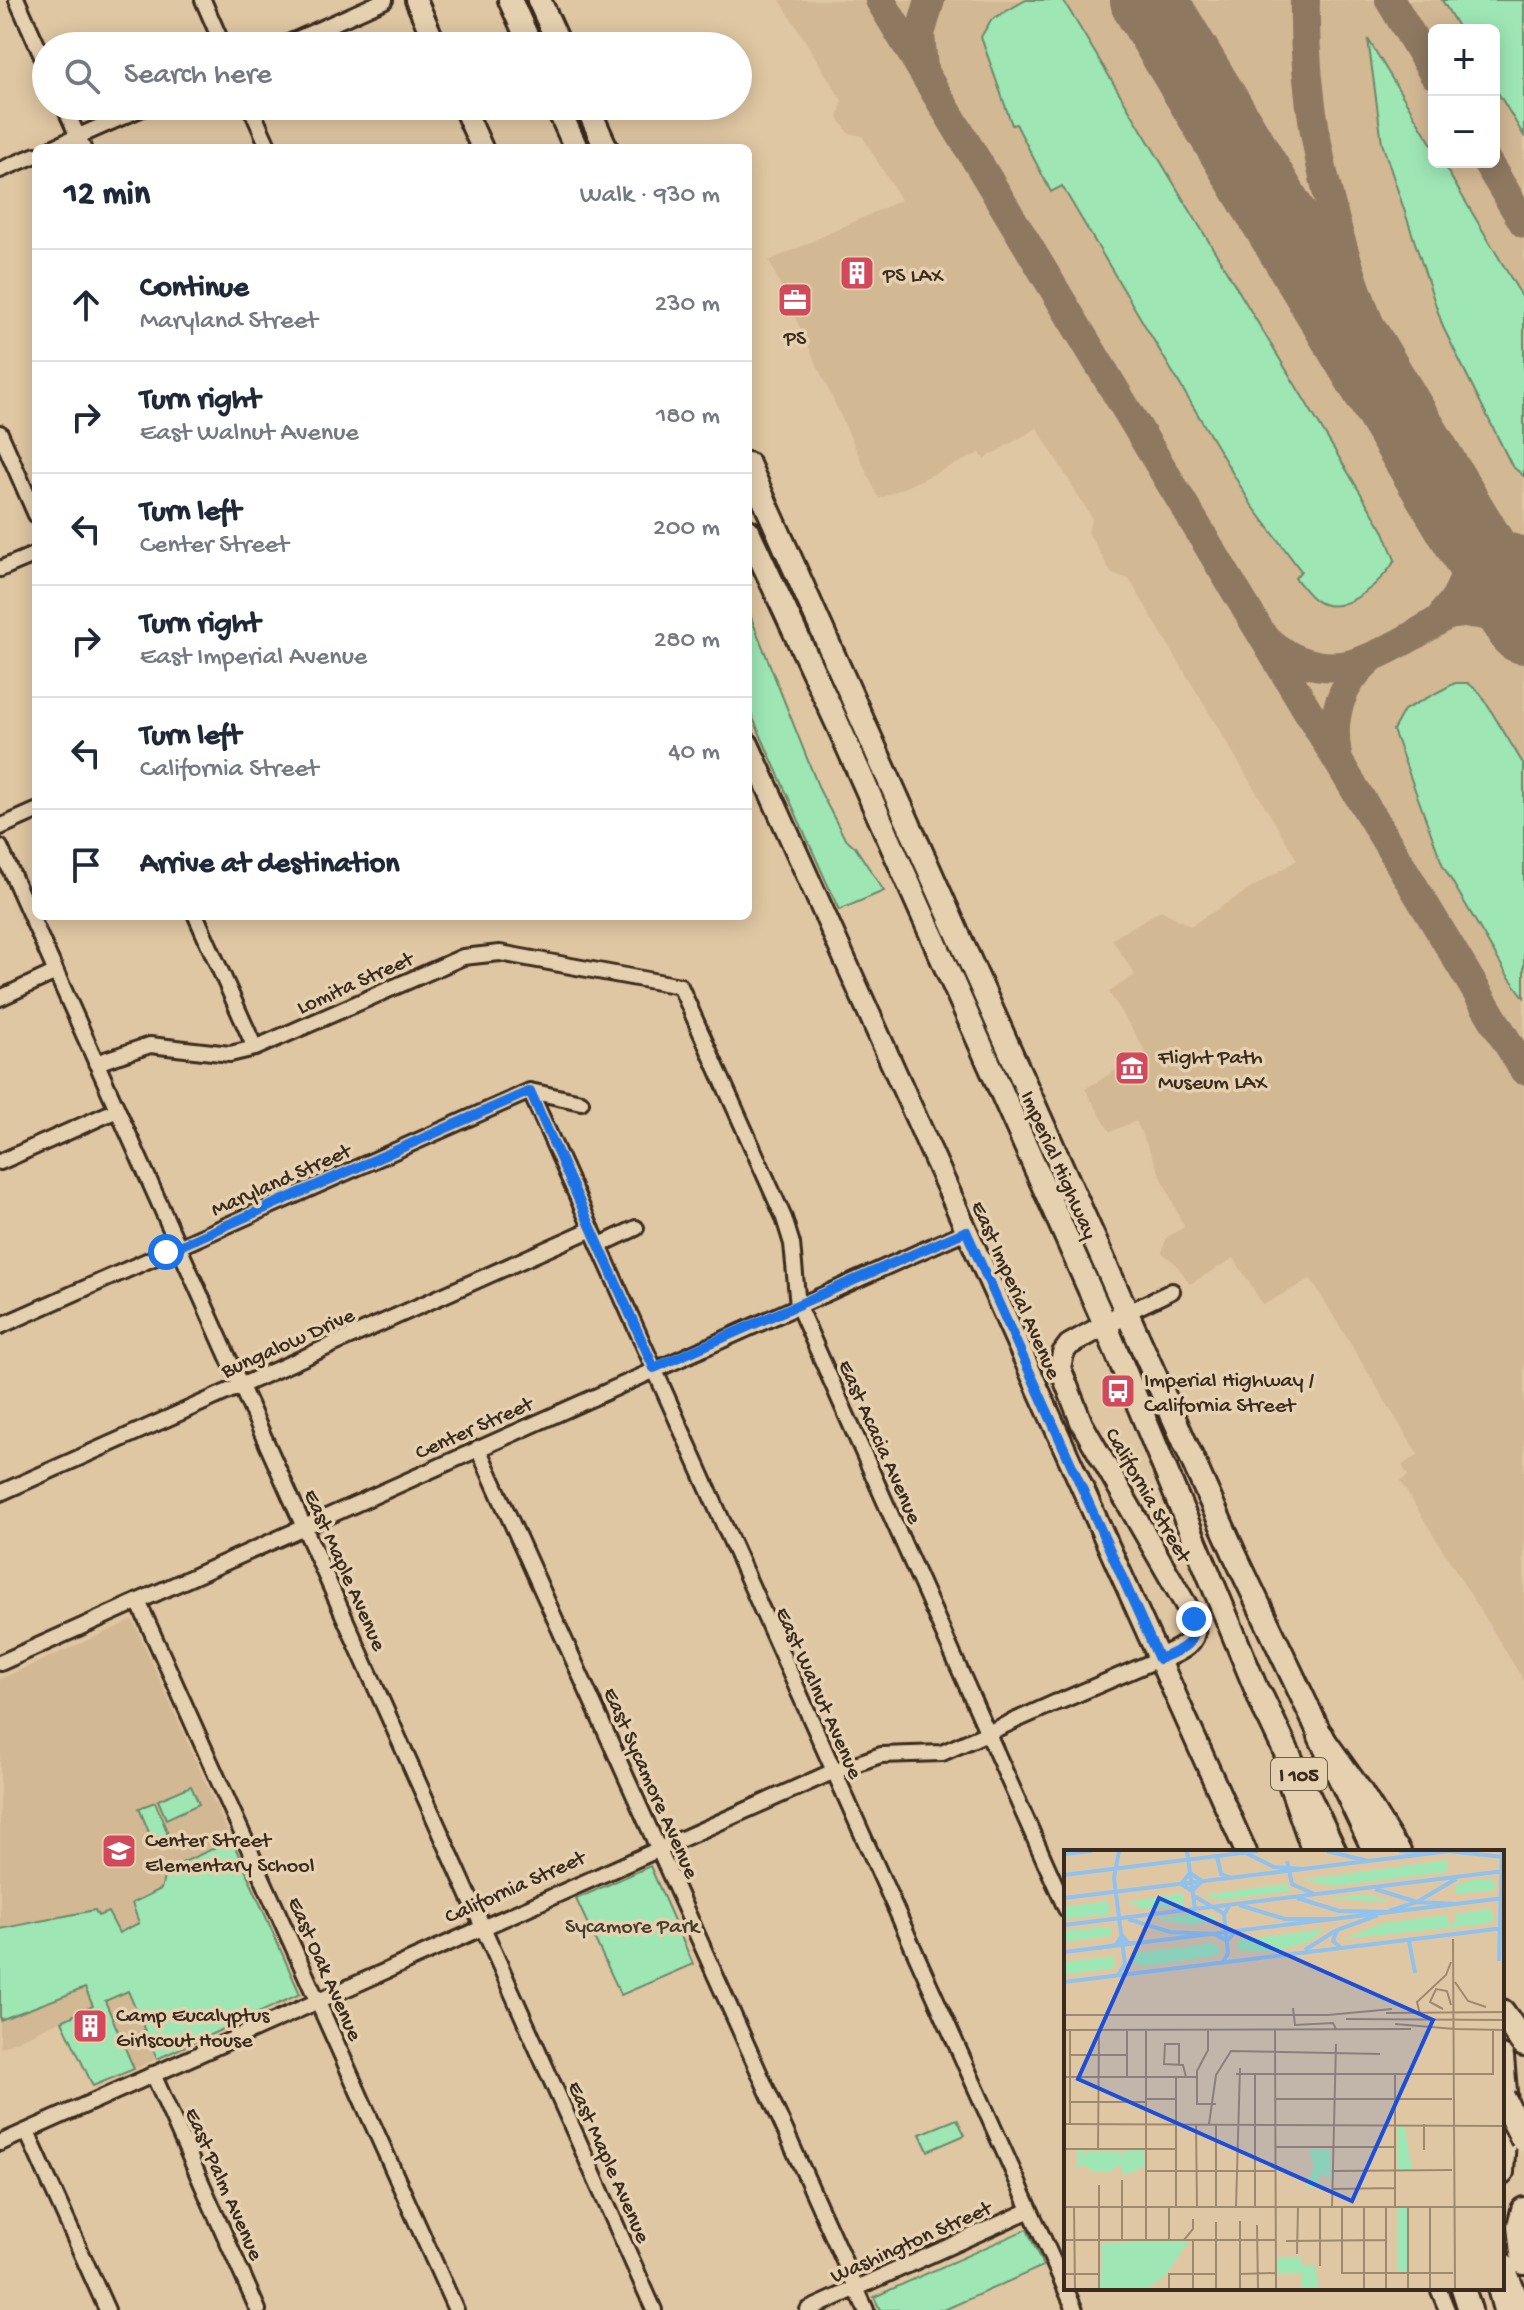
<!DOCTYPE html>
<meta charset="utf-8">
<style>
:root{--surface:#fff;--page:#f2f2f3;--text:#1f2937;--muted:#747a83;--line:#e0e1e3}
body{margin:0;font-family:"Gochi Hand",sans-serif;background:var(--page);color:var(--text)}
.controls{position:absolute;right:24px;top:24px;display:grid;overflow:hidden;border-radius:12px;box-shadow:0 4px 20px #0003}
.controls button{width:72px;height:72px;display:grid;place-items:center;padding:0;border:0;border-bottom:2px solid var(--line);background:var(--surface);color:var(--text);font:40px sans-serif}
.stop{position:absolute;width:24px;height:24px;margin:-18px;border:6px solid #1a73e8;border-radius:50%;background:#fff}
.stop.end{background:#1a73e8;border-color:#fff;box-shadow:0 2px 8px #0008}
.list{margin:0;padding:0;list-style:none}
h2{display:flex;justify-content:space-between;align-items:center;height:104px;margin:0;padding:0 32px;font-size:34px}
h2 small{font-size:26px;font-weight:400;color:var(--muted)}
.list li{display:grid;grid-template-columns:52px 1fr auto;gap:24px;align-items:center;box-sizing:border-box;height:112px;padding:0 32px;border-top:2px solid var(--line)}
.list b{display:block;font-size:30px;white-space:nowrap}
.list p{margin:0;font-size:26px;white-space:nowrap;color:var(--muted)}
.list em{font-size:26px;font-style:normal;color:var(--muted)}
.icon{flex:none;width:44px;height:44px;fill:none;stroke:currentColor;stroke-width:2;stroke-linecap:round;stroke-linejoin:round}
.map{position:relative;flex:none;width:1524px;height:2310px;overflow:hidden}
.search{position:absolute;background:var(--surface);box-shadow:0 4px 20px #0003;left:32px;top:32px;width:720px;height:88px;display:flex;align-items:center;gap:20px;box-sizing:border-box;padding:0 28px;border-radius:44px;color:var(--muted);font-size:30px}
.panel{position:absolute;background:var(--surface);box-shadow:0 4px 20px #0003;left:32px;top:144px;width:720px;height:776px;border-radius:12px}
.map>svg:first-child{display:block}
</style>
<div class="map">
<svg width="1524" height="2310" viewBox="0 0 1524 2310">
<rect width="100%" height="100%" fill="#e0c7a3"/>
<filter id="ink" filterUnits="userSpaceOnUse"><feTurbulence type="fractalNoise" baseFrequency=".0125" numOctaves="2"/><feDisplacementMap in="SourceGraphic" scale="16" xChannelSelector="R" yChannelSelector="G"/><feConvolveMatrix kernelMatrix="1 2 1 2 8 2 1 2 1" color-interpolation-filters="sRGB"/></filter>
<g filter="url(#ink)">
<path fill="#d3b894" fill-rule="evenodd" d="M780 0H1524V1681L1400 1481 1408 1476 1402 1465 1418 1455 1311 1279 1263 1305 1234 1258 1190 1284 1176 1264 1162 1253 1166 1238 1184 1227 1136 1121 1110 1132 1085 1089 1146 1052 1109 992 1135 975 1112 939 1161 910 1190 926 1297 860 1129 579 1112 574 1088 532 1092 518 1037 428 984 459 980 453 879 499 769 261 901 200 862 136 848 133 838 118 842 101ZM1434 30H1494V162H1434Z
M133 1620 300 1994 134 2069 104 2001 0 2048V1679Z"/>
<path fill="#9ee7b5" stroke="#6c886a" stroke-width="2" d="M1026 0H1062L1068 8 1384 532 1395 560C1385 579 1348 613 1323 604 1311 600 1303 587 1295 578L1301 571 1251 504 1062 186 1051 192 1016 124 1012 125 981 37 991 20Z
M1442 0H1524V136L1494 86V30H1460Z
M1368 39 1434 148V162H1442L1524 300V476L1512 466 1443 327 1382 143Z
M748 610 820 791 844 837 855 847 884 891 839 910 748 707Z
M1455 683H1468L1480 693 1524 765V997L1506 973 1443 866 1393 730 1404 710Z
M191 1786 199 1804 166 1819 158 1800Z
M155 1802 168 1834 152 1840 139 1808Z
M232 1840 300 1994 157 2059 128 1991 105 2001 134 2069 93 2086 62 2021 93 2006 85 1988 0 2020V1929L95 1910 98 1916 108 1912 119 1933 139 1923 132 1903 161 1889 166 1870Z
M650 1866 693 1964 621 1995 576 1899Z
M957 2119 965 2135 928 2151 920 2134Z
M1027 2229 1043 2266 944 2310H880L874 2297Z"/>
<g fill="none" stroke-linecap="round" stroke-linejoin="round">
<path stroke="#8e7860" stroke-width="30" d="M880 0 1524 1070
M1147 0 1152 8
M1305 0C1302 128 1338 255 1389 372 1408 415 1430 455 1448 499
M1390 0 1434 74
M923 68 920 34 930 0
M1487 162 1524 223
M1458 513 1486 541 1524 552
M1445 611C1475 579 1468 545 1454 508
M1444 616C1472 608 1503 616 1524 636
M1269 642C1288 659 1315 669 1342 666 1386 661 1482 591 1524 565
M1337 755C1330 716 1340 685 1370 659"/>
<path stroke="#8e7860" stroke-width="76" d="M1148 0 1524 626"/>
<defs>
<path id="street" d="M17 0 46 65
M203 0 223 46
M282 46 385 0
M64 106 83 148
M250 106 269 148
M52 148 147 106
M0 170 36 155
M0 433 36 515
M0 569 36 554
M0 827 36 811
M0 847 654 2310
M196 916 255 1048
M0 998 56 972
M96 1063 150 1045 230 1054 255 1048 463 957 500 953 680 986 784 1218 792 1244 798 1306 1066 1909
M530 1091 1075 2310
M0 1162 117 1110
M600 1245 636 1228
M1128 1312 1172 1291
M0 1326 530 1091 581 1102
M478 1448 866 2310
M0 1493 592 1229
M138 1601 456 2310
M0 1663 966 1231
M1061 1701 1159 1659
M153 2074 258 2310
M27 2132 107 2310
M0 2143 832 1772 881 1755 942 1753 1057 1702
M1438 2288 1447 2310
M808 2310 1030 2210"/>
<path id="secondary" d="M416 0 436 46
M463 106 482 148
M748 744 1246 1852
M1128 1312 1069 1345 1063 1353 1060 1368 1082 1424 1194 1619C1199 1644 1179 1651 1159 1659"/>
<path id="primary" d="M510 0 531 46
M539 0 560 46
M557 106 576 148
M587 106 606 148
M748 464 1235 1555 1321 1736 1359 1789 1398 1852
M748 531 839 727 1105 1324 1267 1715
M1284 1766 1314 1852
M1502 2057 1506 2103 1502 2172
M1463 2288 1470 2310
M1499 2288 1505 2310"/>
<path id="highway" d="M1261 1698 1334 1852
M1321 1736 1376 1852
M1396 1849 1398 1852
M1502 2012 1524 2044
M1524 2210 1520 2226 1524 2262
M1502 2266 1520 2310"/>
</defs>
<use href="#street" stroke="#3b2a1e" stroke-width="20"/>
<use href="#secondary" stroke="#3b2a1e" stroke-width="26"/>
<use href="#primary" stroke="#3b2a1e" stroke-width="28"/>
<use href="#highway" stroke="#3b2a1e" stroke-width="30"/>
<use href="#street" stroke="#e5d0af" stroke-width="14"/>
<use href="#secondary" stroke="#e5d0af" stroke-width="20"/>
<use href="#primary" stroke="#e5d0af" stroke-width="22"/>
<use href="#highway" stroke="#e5d0af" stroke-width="24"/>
<defs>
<path id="highway-bridge" d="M1502 2097 1524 2140"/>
</defs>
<use href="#highway-bridge" stroke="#3b2a1e" stroke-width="30" stroke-linecap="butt"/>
<use href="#highway-bridge" stroke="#e5d0af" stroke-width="24"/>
</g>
</g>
<g fill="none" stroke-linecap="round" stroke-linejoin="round" filter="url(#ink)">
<path stroke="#1a73e8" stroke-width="10" d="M166 1252 530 1091 654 1368 966 1231 1159 1659C1179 1651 1199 1644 1194 1619"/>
</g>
<defs>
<symbol id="building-square" viewBox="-11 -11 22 22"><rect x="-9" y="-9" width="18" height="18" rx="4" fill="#d1495b" stroke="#e5d0af"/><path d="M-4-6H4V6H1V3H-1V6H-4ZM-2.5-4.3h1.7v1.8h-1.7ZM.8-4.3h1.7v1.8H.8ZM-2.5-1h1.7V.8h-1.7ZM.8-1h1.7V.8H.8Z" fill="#fff"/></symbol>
<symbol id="office-square" viewBox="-11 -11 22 22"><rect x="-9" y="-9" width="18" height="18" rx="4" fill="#d1495b" stroke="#e5d0af"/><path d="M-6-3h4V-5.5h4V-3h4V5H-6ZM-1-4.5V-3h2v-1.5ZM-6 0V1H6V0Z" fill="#fff"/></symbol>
<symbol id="museum-square" viewBox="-11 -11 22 22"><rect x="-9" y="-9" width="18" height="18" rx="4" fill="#d1495b" stroke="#e5d0af"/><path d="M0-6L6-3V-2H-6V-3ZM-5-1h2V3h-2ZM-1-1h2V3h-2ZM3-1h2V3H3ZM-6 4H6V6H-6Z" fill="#fff"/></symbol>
<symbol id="bus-square" viewBox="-11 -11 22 22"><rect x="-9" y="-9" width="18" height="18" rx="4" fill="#d1495b" stroke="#e5d0af"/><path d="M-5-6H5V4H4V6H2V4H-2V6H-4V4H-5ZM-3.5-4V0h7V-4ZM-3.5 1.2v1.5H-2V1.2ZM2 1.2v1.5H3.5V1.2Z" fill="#fff"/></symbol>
<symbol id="school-square" viewBox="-11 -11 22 22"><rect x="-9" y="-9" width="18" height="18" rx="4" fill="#d1495b" stroke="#e5d0af"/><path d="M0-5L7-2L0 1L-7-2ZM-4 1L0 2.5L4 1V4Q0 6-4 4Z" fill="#fff"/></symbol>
</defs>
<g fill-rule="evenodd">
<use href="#building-square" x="837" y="253" width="40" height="40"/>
<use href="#office-square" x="775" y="280" width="40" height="40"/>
<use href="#museum-square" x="1112" y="1048" width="40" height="40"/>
<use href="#bus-square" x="1098" y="1371" width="40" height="40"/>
<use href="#school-square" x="99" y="1831" width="40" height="40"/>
<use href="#building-square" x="70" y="2006" width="40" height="40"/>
</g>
<g text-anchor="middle" stroke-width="7" stroke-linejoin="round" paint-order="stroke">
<rect fill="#e5d0af" stroke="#6e5c4a" stroke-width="2" x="1271" y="1758" width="56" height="32" rx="6"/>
<g font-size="20" font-weight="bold" fill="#3b2a1e">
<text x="1299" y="1781">I 105</text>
</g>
<g font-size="22" fill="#3b2a1e" stroke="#e5d0af" text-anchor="start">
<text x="883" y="281">PS LAX</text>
<text x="795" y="344" text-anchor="middle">PS</text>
<text x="1158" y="1063">Flight Path<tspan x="1158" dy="25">Museum LAX</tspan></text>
<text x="1144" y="1386">Imperial Highway /<tspan x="1144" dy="25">California Street</tspan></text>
<text x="145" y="1846">Center Street<tspan x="145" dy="25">Elementary School</tspan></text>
<text x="116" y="2021">Camp Eucalyptus<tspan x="116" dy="25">Girlscout House</tspan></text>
</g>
<g font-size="22" fill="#3b2a1e" stroke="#e5d0af">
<text transform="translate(354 981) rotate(-24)" y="8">Lomita Street</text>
<text transform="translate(1061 1164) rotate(66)" y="8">Imperial Highway</text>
<text transform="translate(280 1178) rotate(-24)" y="8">Maryland Street</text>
<text transform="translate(1018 1289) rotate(66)" y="8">East Imperial Avenue</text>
<text transform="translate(287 1341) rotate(-24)" y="8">Bungalow Drive</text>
<text transform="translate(473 1426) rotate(-24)" y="8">Center Street</text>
<text transform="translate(882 1441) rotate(66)" y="8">East Acacia Avenue</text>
<text transform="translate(1150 1494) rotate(60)" y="8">California Street</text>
<text transform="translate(347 1569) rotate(66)" y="8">East Maple Avenue</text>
<text transform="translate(821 1692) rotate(66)" y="8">East Walnut Avenue</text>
<text transform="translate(653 1782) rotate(66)" y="8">East Sycamore Avenue</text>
<text transform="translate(514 1885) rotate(-24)" y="8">California Street</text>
<text transform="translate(327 1968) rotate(66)" y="8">East Oak Avenue</text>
<text transform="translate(611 2161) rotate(66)" y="8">East Maple Avenue</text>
<text transform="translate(226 2183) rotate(66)" y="8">East Palm Avenue</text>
<text transform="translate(910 2240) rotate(-24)" y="8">Washington Street</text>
</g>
<g font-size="22" fill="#453d2d" stroke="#e5d0af">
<text x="632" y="1932">Sycamore Park</text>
</g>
</g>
<g transform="translate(1064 1850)">
<rect width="440" height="440" fill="#e0c7a3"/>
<path d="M384 10 383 22 269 36 238 30ZM410 30H430L432 40 392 44V35ZM221 34 228 41 157 50 139 45ZM120 43V55L79 59 63 52ZM304 45 328 52 264 49 293 45ZM44 51 46 64 0 69V57ZM426 59 431 70 420 74 280 89 319 73 383 65 385 74H391L392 64ZM129 64 148 65 153 70 129 75 91 69ZM43 77 49 80 46 86 0 92V81ZM261 79 244 92 209 102 173 100 175 90ZM150 93 157 101 151 106 82 116 69 113 72 103ZM50 106 51 118 0 125V112ZM333 275H340L348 319H333ZM245 299H266L267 319 257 322H267V328L255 324 254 338 242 337 250 317ZM13 300H20V308L22 302H55L57 309 58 301 80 300 81 316 66 323H58L57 314 47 321H28L20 315 6 319 13 315ZM333 358H343V422H333ZM125 391 101 426 83 439H36L38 393ZM213 407H238V416H251L255 439H237V423H213Z" fill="#9ee7b5"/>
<path fill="none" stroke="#90c2ed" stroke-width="4" d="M123 1 131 59M263 1 304 11M335 1 364 3M383 1 440 7M182 3 210 17 239 19M0 4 28 1M153 6 157 24 167 28M223 11 228 34 250 44M126 23 138 31 128 41 117 34ZM0 25 194 1M311 39 353 52 394 54M130 46 159 63M0 48 386 1M233 48 275 61 327 62M175 55 221 69H270M325 61 353 52 392 29M64 69 106 82 150 84M0 75 440 21M151 84 163 91 172 81M345 91 351 123M35 98 52 95 58 85 64 93H76M277 98 269 91 273 80 314 65M241 100 271 81M0 102 440 48M435 111 438 1M159 112 164 103 160 65 165 56M54 125 61 114 50 28 55 1M0 132 440 78"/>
<path fill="none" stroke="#9e886e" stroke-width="2" d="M389 89 391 439M391 132 404 151 422 157M229 158 231 175 269 173 272 179M379 159 366 152 372 139 383 141 387 155M322 163 440 162M0 165H264L328 159M366 168 356 164 353 152 382 125 387 112M282 169 440 170M331 174 391 179M391 179 440 180M0 180 347 179M63 180V227M82 180V390M144 180V200L133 221V254H152M211 180 212 439M6 205H63M115 214V194H101L100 214 119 215 122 227M172 224H429V180M191 224V357M331 224V357M0 227H132M112 227V357M82 249H112M211 249H388M6 252H82M0 274 440 276M6 274V180M132 274 133 357M145 274 152 225 167 201 316 204M152 274V357M211 297H331M0 299H112M34 299 35 180M360 300V274M82 321H211M268 321 388 320M58 330V390M268 339 331 338M366 356V439M0 357H440M10 357 11 439M105 357V390M172 357 176 218M268 357 272 194M278 357V423H389M300 357V439M344 357V439M176 371V439M152 372V439M193 375 194 439M0 390H212M120 390 129 379V369M129 390V439M222 391 322 390M233 404 234 357M256 416V357M0 424H35M176 424 212 423M35 439V335M105 439V424H152M322 439V357"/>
<path fill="#1d4ed8" fill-opacity="0.15" stroke="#1d4ed8" stroke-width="4" d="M95 48 369 170 288 351 14 229Z"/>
<rect width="440" height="440" fill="none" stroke="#3b2a1e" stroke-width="4"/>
</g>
</svg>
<div class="controls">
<button>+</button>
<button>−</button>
</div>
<div class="stop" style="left:166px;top:1252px"></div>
<div class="stop end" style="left:1194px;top:1619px"></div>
<div class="search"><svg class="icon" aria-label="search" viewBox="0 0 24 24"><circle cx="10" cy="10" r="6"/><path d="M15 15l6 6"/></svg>Search here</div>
<section class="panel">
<h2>12 min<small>Walk · 930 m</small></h2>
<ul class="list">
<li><svg class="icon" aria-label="ahead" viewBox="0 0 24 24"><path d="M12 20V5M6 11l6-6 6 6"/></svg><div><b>Continue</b><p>Maryland Street</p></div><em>230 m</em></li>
<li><svg class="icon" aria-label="right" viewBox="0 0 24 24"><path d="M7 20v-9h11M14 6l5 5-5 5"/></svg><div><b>Turn right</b><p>East Walnut Avenue</p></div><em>180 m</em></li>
<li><svg class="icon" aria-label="left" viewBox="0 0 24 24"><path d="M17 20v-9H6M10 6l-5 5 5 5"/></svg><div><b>Turn left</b><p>Center Street</p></div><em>200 m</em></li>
<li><svg class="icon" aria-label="right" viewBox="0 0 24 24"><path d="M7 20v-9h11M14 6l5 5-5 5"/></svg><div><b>Turn right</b><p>East Imperial Avenue</p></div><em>280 m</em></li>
<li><svg class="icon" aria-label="left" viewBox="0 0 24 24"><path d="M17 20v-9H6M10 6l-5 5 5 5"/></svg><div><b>Turn left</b><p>California Street</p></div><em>40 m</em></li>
<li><svg class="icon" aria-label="arrive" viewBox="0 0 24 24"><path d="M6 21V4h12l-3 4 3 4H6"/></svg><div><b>Arrive at destination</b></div></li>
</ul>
</section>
</div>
